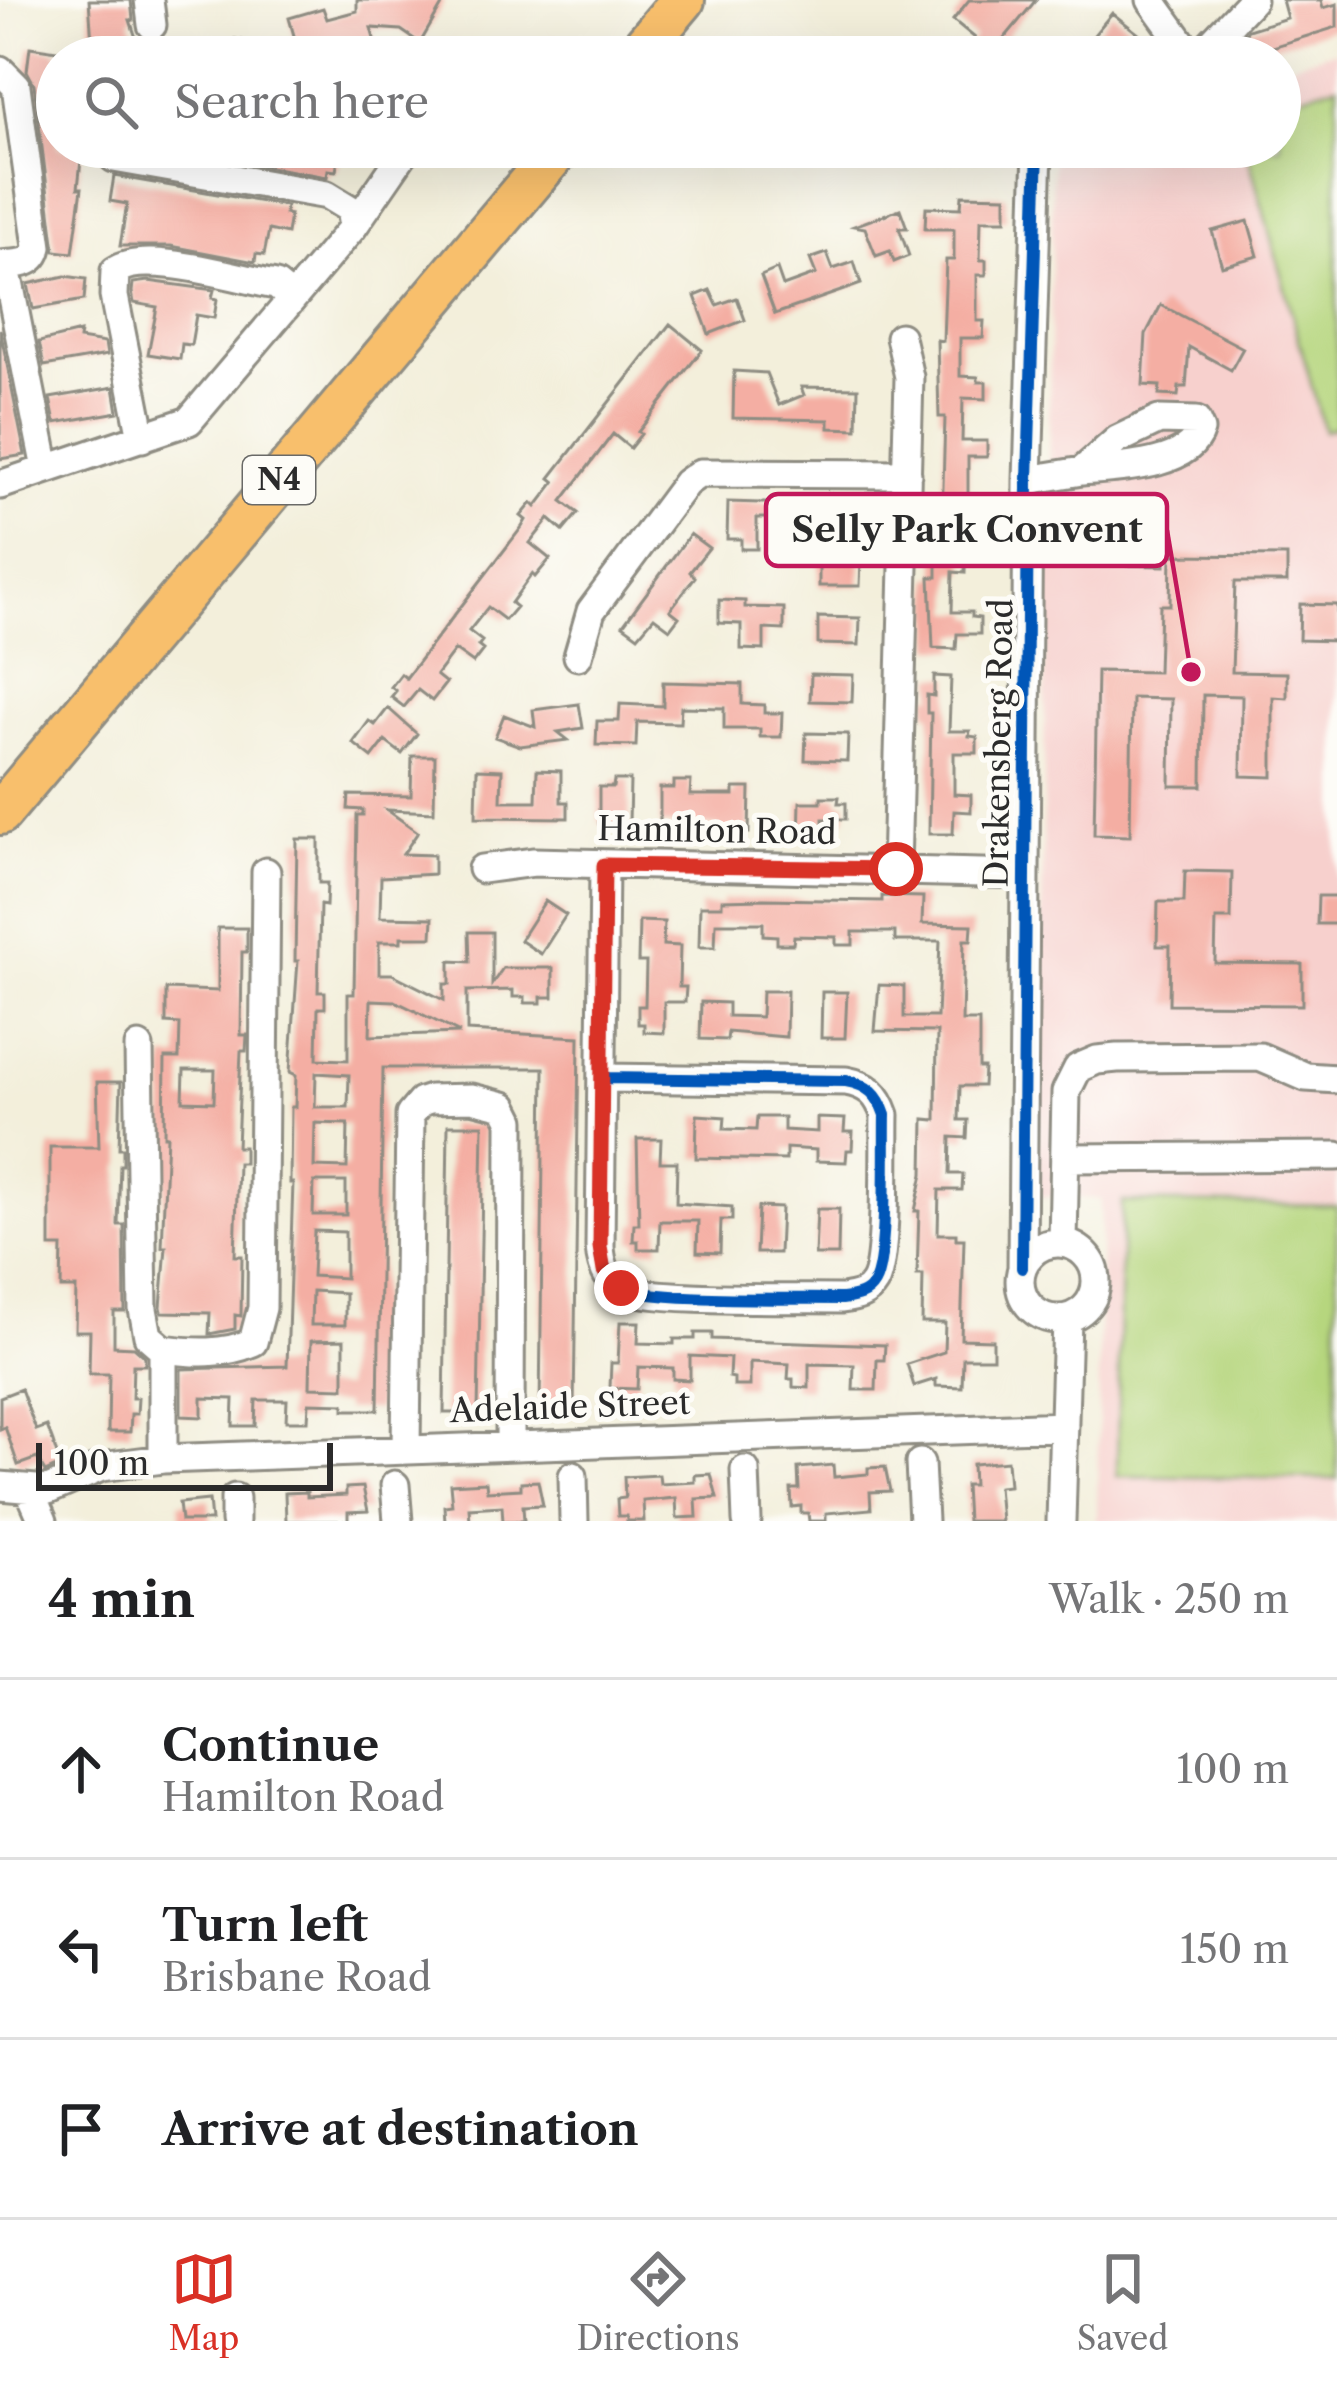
<!DOCTYPE html>
<meta charset="utf-8">
<style>
:root{--surface:#fff;--page:#f2f2f2;--text:#202124;--muted:#757577;--line:#e0e0e0;--accent:#d93025}
body{margin:0;font-family:"Libre Caslon Text",serif;background:var(--page);color:var(--text)}
.scale{position:absolute;left:36px;bottom:30px;width:297px;box-sizing:border-box;padding-left:12px;border:6px solid #2b2b2b;border-top:0;font-size:33px;line-height:42px;white-space:nowrap;color:#2b2b2b;-webkit-text-stroke:9px #fdfcf7;paint-order:stroke}
.stop{position:absolute;width:36px;height:36px;margin:-27px;border:9px solid #d93025;border-radius:50%;background:#fff}
.stop.end{background:#d93025;border-color:#fff;box-shadow:0 3px 12px #0008}
.list{margin:0;padding:0;list-style:none}
h2{display:flex;justify-content:space-between;align-items:center;height:156px;margin:0;padding:0 48px;font-size:51px}
h2 small{font-size:39px;font-weight:400;color:var(--muted)}
.list li{display:grid;grid-template-columns:78px 1fr auto;gap:36px;align-items:center;box-sizing:border-box;height:180px;padding:0 48px;border-top:3px solid var(--line)}
.list b{display:block;font-size:45px;white-space:nowrap}
.list p{margin:0;font-size:39px;white-space:nowrap;color:var(--muted)}
.list em{font-size:39px;font-style:normal;color:var(--muted)}
.icon{flex:none;width:66px;height:66px;fill:none;stroke:currentColor;stroke-width:2;stroke-linecap:round;stroke-linejoin:round}
.map{position:relative;flex:none;width:1337px;height:1521px;overflow:hidden}
.search{position:absolute;background:var(--surface);box-shadow:0 12px 48px #0002;left:36px;right:36px;top:36px;height:132px;display:flex;align-items:center;gap:30px;box-sizing:border-box;padding:0 42px;border-radius:66px;color:var(--muted);font-size:45px}
.sheet{height:696px;background:var(--surface)}
nav{display:flex;justify-content:space-around;align-items:center;box-sizing:border-box;height:168px;border-top:3px solid var(--line);background:var(--surface);font-size:33px;color:var(--muted)}
nav a{display:grid;justify-items:center;gap:6px}
nav .on{color:var(--accent)}
.map>svg:first-child{display:block}
</style>
<div class="map">
<svg width="1337" height="1521" viewBox="0 0 1337 1521">
<rect width="100%" height="100%" fill="#fdfcf7"/>
<filter id="ink" filterUnits="userSpaceOnUse"><feTurbulence type="fractalNoise" baseFrequency=".00833" numOctaves="2"/><feDisplacementMap in="SourceGraphic" scale="24" xChannelSelector="R" yChannelSelector="G"/><feConvolveMatrix kernelMatrix="1 2 1 2 8 2 1 2 1" color-interpolation-filters="sRGB"/></filter>
<filter id="wash" filterUnits="userSpaceOnUse"><feTurbulence type="fractalNoise" baseFrequency=".004" numOctaves="4" result="noise"/><feDisplacementMap in="SourceGraphic" scale="48" xChannelSelector="R" yChannelSelector="G"/><feGaussianBlur stdDeviation="2.7" result="paint"/><feColorMatrix in="noise" values="0 0 0 0 0 0 0 0 0 0 0 0 0 0 0 0 0 1.4 0 .05"/><feComposite in="paint" operator="in"/></filter>
<g filter="url(#wash)">
<rect width="100%" height="100%" fill="#f3efdb"/>
<path fill="#f7d0cd" d="M1337 50V1521H1097L1101 1199 1038 1196 1053 147H1280V68Z"/>
<path fill="#b6d67e" stroke="#708054" stroke-width="3" d="M1337 85V427L1324 431 1246 147H1280V101Z
M1122 1202 1337 1206V1479L1117 1476Z"/>
<g id="blocks">
<path fill="#f4aea3" fill-rule="evenodd" d="M89 0H131L133 20H130L138 44 120 46 119 57H93Z
M357 0H445L420 43 401 30 371 28 379 57H300L289 18 323 8 327 19 357 11Z
M969 0H1036L989 57H958L975 38 953 20Z
M1282 0H1321L1323 8 1337 4V27L1272 47 1275 57H1246L1241 38 1248 30 1287 18Z
M1112 13 1154 46 1145 57H1110L1089 41Z
M235 39 292 49 291 57H231Z
M30 47 57 51V147L82 151 78 188H82L73 253 55 251 34 84 27 71Z
M156 147H340L336 171 328 170 327 177Z
M114 176 286 206 285 214 290 215 287 234 269 230 264 255 256 254 255 262 171 246H120L127 204 110 201Z
M962 195 1006 196V220H981L980 260H986V275H977V321H984L983 338H960V376L978 377V382H986V399L963 398 962 441H987V457H968V499H985L984 515H966L965 573 953 572 952 612H972V617L980 618V634H957L956 649 933 648 930 577H937V557H941L945 417H939L937 340 943 341 946 260H954V229H925L926 207 961 208Z
M900 209 907 228H899L909 256 894 262 890 251 876 256 865 228 854 226Z
M1248 221 1258 256 1222 266 1212 231Z
M827 253 833 269 854 262 861 284 775 314 761 276 777 269 783 286 816 274 810 259Z
M65 276 86 279 84 300 33 309 28 284Z
M148 281 214 290 212 298 217 299 214 318 196 315 191 345 182 344 180 359 148 354 157 307 134 303 132 292 133 283Z
M710 290 717 305 737 298 745 320 709 334 695 296Z
M1161 305 1243 348 1231 370 1189 347 1186 387H1179L1178 396 1159 395 1160 386 1143 385 1146 334Z
M670 324 702 350 638 432 641 434 630 448 613 434 591 463 562 501 578 513 563 531 549 519 530 543 550 559 535 577 532 574 511 603 516 607 505 620 488 607 469 631 482 641 478 646 483 650 473 663 455 650 436 675 446 683 432 701 418 690 404 707 391 697 396 691 391 687 401 674 406 678 522 527 526 520 521 516 532 503 536 507 555 482 550 478Z
M0 329 25 455 0 459Z
M80 332 79 339 105 343 107 355 44 366 39 342Z
M734 371 766 373 779 405 804 395 801 387 858 388 857 429 829 428V420L733 418Z
M114 387 118 412 55 423 50 398Z
M728 502 796 504V518H757V549H741V539H727Z
M690 534 709 548 690 572 695 577 670 610 679 617 670 629 654 617 638 636 623 625Z
M1111 534 1165 535V566L1111 565Z
M1171 555 1287 556V582H1235L1232 672 1287 673V698L1273 697V777L1241 776 1242 696 1203 695 1202 786H1170L1171 699 1132 698 1130 836 1094 835 1097 671 1158 672 1160 605H1170Z
M819 558 861 559 860 586H819Z
M719 600 745 601V607L784 608V630L764 629V650L741 649V624L719 623Z
M1300 604 1337 605V641L1299 640Z
M818 617 860 618 859 645 818 644Z
M811 674 853 675 852 702 810 701Z
M934 676 951 677 949 731H970L969 736 977 737V753H954V794L971 795V812L954 811 953 834H929L931 713H927V695L934 696Z
M663 682 742 684V704L764 705V713H782L781 737H760V729H724V708L681 707 680 723 637 722 636 746 596 745 597 721H619L620 704 663 706Z
M579 704 583 728 558 732 568 740 520 746 495 737 504 715 535 727 533 710Z
M388 708 417 734 402 754 385 741 372 758 353 743 369 721 375 725Z
M806 733 848 734 847 761 805 760Z
M412 756H435L434 812 387 810 418 832 403 854 434 855V874L381 877 380 917 433 918 432 937H401V942H379V974H392L444 1000V984H450V961L470 962 469 932H492V984L503 968H553V997H541V1003H525V997H513V990L467 991V1031L579 1037 574 1411H540L544 1068H383L378 1410H344V1404L309 1403 308 1421H286L287 1400H256L255 1426H233L234 1399 202 1398V1417L181 1416V1369L287 1366 293 1183H290L291 1107H295L296 1075 290 1072 298 961H295L297 839H319V883H327L326 906 320 905 318 992H325V1008H318L317 1059 348 1060V994H354L357 815H363V810L348 809 349 795 411 796ZM371 1000 395 1001 460 1033 370 1036ZM316 1073 349 1075 348 1107H315ZM315 1123 348 1124 347 1168 314 1167ZM314 1182H346V1215H313ZM314 1231 345 1232V1278L312 1276ZM312 1291 345 1293V1325H311ZM344 1340V1388L310 1387 311 1341Z
M477 769 502 770 501 801H536L537 770 561 771V802H568V818L476 817Z
M614 780H630L629 824H599V787H613Z
M674 781H691L690 795H734V788H750L749 833 718 832V826L660 825V788H674Z
M821 797H839L838 803H846V819H823V838H799L800 802H821Z
M1185 871 1232 872 1231 919H1216L1215 963 1302 964V1005L1169 1004 1170 946H1157L1158 902H1184Z
M882 896 923 897 922 924 972 925 971 940H964L962 1021H979V1068H984L983 1086H960L959 1120H968L967 1138 951 1137 950 1174H963L962 1190H939L938 1234H956V1239H964L961 1339 993 1340V1358H963L962 1387 936 1386V1379L914 1386 907 1364 944 1352 945 1323H922L923 1275H917L919 1211H915L923 1174 924 1119 936 1120 937 1032 875 1031 879 985 904 986V1017H937L940 941H895V932H853V945H836V937L794 936 793 944H777V936L763 935V923H716L715 947H699L700 906H722V900L764 899 882 901Z
M1318 896H1337V924H1317Z
M545 901 566 915 541 954 520 940Z
M639 921 664 922 663 945 680 946 679 987H686L685 1002H664V1033L644 1032V1024H638V1006H645L646 962H638Z
M218 928H247V952H242L241 1035H247L246 1051H241L237 1147H244V1163H238L235 1256H242L241 1316 235 1315V1329L209 1334 210 1313 162 1312 161 1307 166 1247H162L167 1136H164L165 1058H179L180 1024 166 1023V989L218 991ZM184 1070H215L214 1102 183 1101Z
M762 991H787L786 1037 728 1032 727 1040 700 1039 701 1002 728 1003V1016L761 1017Z
M822 992H847L845 1038H821Z
M97 1082H121L119 1148H123V1165H120L118 1225H124L125 1312H114V1346L134 1347 145 1357V1365H133L132 1398H138L137 1414H131L130 1432H108L109 1374H89L90 1331H75L76 1288H61L62 1247H50V1147H99Z
M697 1115 725 1117 724 1129 756 1130 757 1117H784V1130L817 1132V1118L845 1119 844 1132H853L852 1150H847L846 1162 816 1161V1150L786 1148V1160L696 1158Z
M448 1125H483L478 1413H444Z
M637 1139H661L660 1162H677L676 1203 732 1207V1220H721L720 1253 697 1252 698 1221H660L659 1249H638V1241H633L634 1224H639Z
M758 1207 781 1208 779 1253H756Z
M817 1209H839L838 1255H815Z
M620 1322H639L638 1343 674 1344V1339H695V1333H712V1339L885 1345 884 1360H877L876 1390H853L854 1365 809 1364V1388L793 1387V1379H788L789 1364 750 1362V1386H734V1378L729 1377 730 1358 690 1356V1380L673 1379V1368L638 1367 637 1389 610 1388 611 1363H618Z
M21 1389 36 1430 47 1426 53 1442 60 1465 45 1472 37 1458 18 1465 5 1427 0 1429V1397Z
M1007 1461 1009 1486 998 1487 1001 1521H967L965 1485H973L972 1464Z
M833 1465 834 1477 868 1474V1468L885 1467 890 1491 870 1492 871 1509 826 1513V1521H809L808 1513H801V1506L792 1507 791 1489H799L798 1468Z
M711 1474 717 1498 696 1499 697 1517 677 1518 676 1498 643 1501 644 1521H627V1516H618L617 1499 625 1498 624 1477 659 1475 660 1484 695 1482V1475Z
M538 1481 543 1505 523 1506 524 1521H503L502 1506 469 1508 470 1521H445L444 1506 452 1505 450 1484 486 1482 487 1491 521 1489V1482Z
M363 1487 368 1511 348 1512V1521H286L285 1493 307 1492V1497L346 1495V1488Z
M209 1500 211 1521H181L179 1503Z"/>
</g>
</g>
<g filter="url(#ink)">
<use href="#blocks" fill-opacity="0" stroke="#8f8d83" stroke-width="3"/>
<g fill="none" stroke-linecap="round" stroke-linejoin="round">
<defs>
<path id="minor" d="M149 0 152 25
M1151 0 1192 57
M1198 57 1252 0
M0 70 16 86 38 247C34 266 16 263 0 265
M114 158 327 195 350 209 353 227
M9 282 46 469
M142 438 114 296 115 271C144 249 239 279 276 285L287 294 288 302
M1028 480 1082 471 1117 440 1159 420 1196 421 1200 430C1189 467 1115 468 1082 471
M0 485 189 421 353 227 408 147
M578 656 591 611 686 483 700 473 907 474
M482 869 534 862 1022 874
M896 869 909 377 900 337
M139 1047 143 1309 148 1336 163 1349C193 1353 224 1355 253 1342L262 1308 266 872
M603 1078 846 1081C868 1085 878 1094 885 1115 884 1146 888 1261 874 1283 867 1295 856 1297 842 1299 803 1298 645 1302 619 1287 605 1278 601 1262 600 1247L604 865
M1066 1158 1337 1156
M1020 1281a38 38 0 1 1 76 0a38 38 0 1 1-76 0Z
M1063 1243 1066 1092 1078 1068 1097 1060 1117 1058 1260 1057 1306 1077 1337 1079
M1022 1268 1028 480 1038 147
M163 1349V1459
M406 1448 410 1115 421 1102 430 1099 472 1098 504 1106 511 1120 510 1444
M920 1463 923 1521
M745 1470 747 1521
M573 1476 574 1521
M395 1485 398 1521
M0 1486 48 1490 101 1467 163 1459 1064 1426
M30 1491 43 1521
M235 1498V1521
M1061 1521 1067 1319"/>
<path id="highway" d="M635 57 683 0
M0 813 560 147"/>
</defs>
<use href="#minor" stroke="#8f8d83" stroke-width="33"/>
<use href="#highway" stroke="#8f8d83" stroke-width="48"/>
<use href="#minor" stroke="#fff" stroke-width="27"/>
<use href="#highway" stroke="#f8bf6c" stroke-width="42"/>
<defs>
<path id="cycleway" d="M603 1078 846 1081C868 1085 878 1094 885 1115 884 1146 888 1261 874 1283 867 1295 856 1297 842 1299 803 1298 645 1302 619 1287 605 1278 601 1262 600 1247L604 865
M1022 1268 1028 480 1038 147"/>
</defs>
<use href="#cycleway" stroke="#fdfcf7" stroke-width="20"/>
<use href="#cycleway" stroke="#0057b8" stroke-width="12"/>
</g>
</g>
<g fill="none" stroke-linecap="round" stroke-linejoin="round" filter="url(#ink)">
<path stroke="#d93025" stroke-width="15" d="M621 1288 604 1271 600 1247 604 865 896 869"/>
</g>
<g text-anchor="middle" stroke-width="10" stroke-linejoin="round" paint-order="stroke">
<rect fill="#fdfcf7" stroke="#6a6a68" stroke-width="3" x="243" y="456" width="72" height="48" rx="9"/>
<g font-size="30" font-weight="bold" fill="#2b2b2b">
<text x="279" y="490">N4</text>
</g>
<g font-size="33" fill="#2b2b2b" stroke="#fdfcf7">
<text transform="translate(998 743) rotate(-89)" y="12">Drakensberg Road</text>
<text transform="translate(717 830) rotate(1)" y="12">Hamilton Road</text>
<text transform="translate(570 1406) rotate(-2)" y="12">Adelaide Street</text>
</g>
</g>
<path fill="none" stroke="#c2185b" stroke-width="4.5" d="M1191 672L1167 530"/>
<circle fill="#c2185b" stroke="#fdfcf7" stroke-width="4.5" cx="1191" cy="672" r="12"/>
<rect fill="#fdfcf7" stroke="#c2185b" stroke-width="4.5" x="766" y="494" width="401" height="72" rx="12"/>
<g font-size="36" text-anchor="middle" font-weight="bold" fill="#2b2b2b">
<text x="967" y="542">Selly Park Convent</text>
</g>
</svg>
<div class="scale">100 m</div>
<div class="stop" style="left:896px;top:869px"></div>
<div class="stop end" style="left:621px;top:1288px"></div>
<div class="search"><svg class="icon" aria-label="search" viewBox="0 0 24 24"><circle cx="10" cy="10" r="6"/><path d="M15 15l6 6"/></svg>Search here</div>
</div>
<section class="sheet">
<h2>4 min<small>Walk · 250 m</small></h2>
<ul class="list">
<li><svg class="icon" aria-label="ahead" viewBox="0 0 24 24"><path d="M12 20V5M6 11l6-6 6 6"/></svg><div><b>Continue</b><p>Hamilton Road</p></div><em>100 m</em></li>
<li><svg class="icon" aria-label="left" viewBox="0 0 24 24"><path d="M17 20v-9H6M10 6l-5 5 5 5"/></svg><div><b>Turn left</b><p>Brisbane Road</p></div><em>150 m</em></li>
<li><svg class="icon" aria-label="arrive" viewBox="0 0 24 24"><path d="M6 21V4h12l-3 4 3 4H6"/></svg><div><b>Arrive at destination</b></div></li>
</ul>
</section>
<nav>
<a class="on"><svg class="icon" aria-label="map" viewBox="0 0 24 24"><path d="M3 6l6-2 6 2 6-2v14l-6 2-6-2-6 2zM9 4v14M15 6v14"/></svg>Map</a>
<a><svg class="icon" aria-label="directions" viewBox="0 0 24 24"><path d="M12 3l9 9-9 9-9-9zM9 14v-3h6M13 9l2 2-2 2"/></svg>Directions</a>
<a><svg class="icon" aria-label="saved" viewBox="0 0 24 24"><path d="M7 4h10v16l-5-4-5 4z"/></svg>Saved</a>
</nav>
